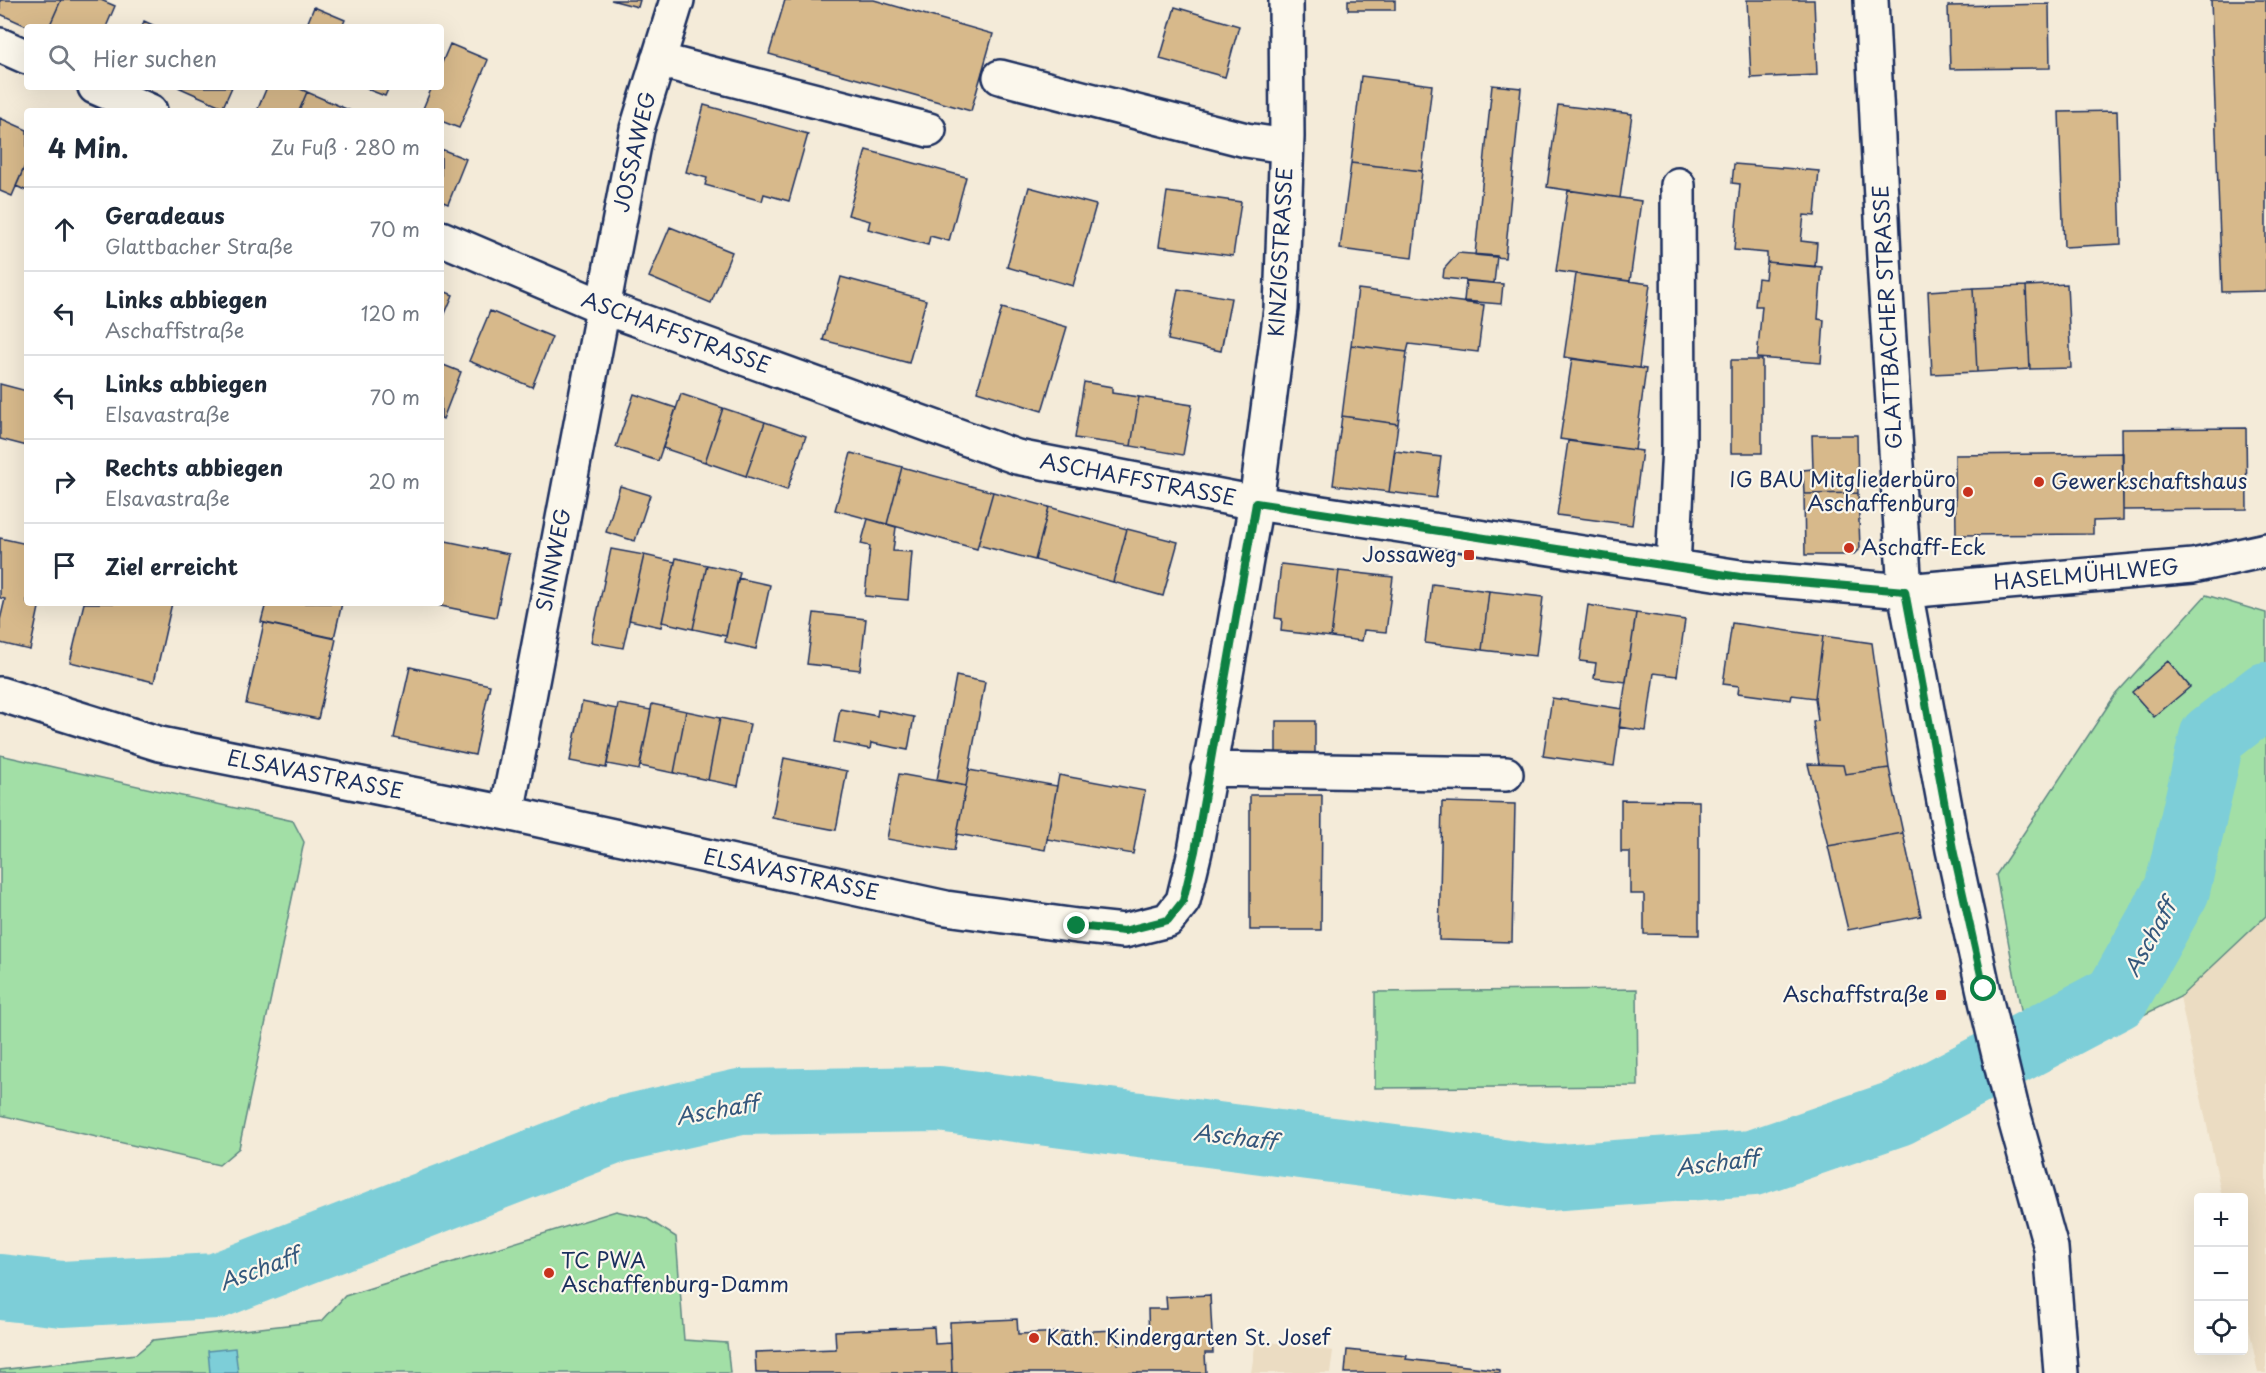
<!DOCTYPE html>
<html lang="de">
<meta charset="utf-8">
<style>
:root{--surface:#fff;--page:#f2f2f3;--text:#1f2937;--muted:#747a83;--line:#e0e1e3}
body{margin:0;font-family:"Playpen Sans",sans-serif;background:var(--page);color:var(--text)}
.controls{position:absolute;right:18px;bottom:18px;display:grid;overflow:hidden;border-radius:6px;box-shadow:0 6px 24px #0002}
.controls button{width:54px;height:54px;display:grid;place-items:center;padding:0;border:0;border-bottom:2px solid var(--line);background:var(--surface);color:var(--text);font:30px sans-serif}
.stop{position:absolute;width:18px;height:18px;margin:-14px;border:4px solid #0b8043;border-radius:50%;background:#fff}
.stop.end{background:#0b8043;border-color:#fff;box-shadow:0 2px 6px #0008}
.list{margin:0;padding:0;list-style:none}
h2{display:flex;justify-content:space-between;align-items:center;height:78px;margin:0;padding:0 24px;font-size:26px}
h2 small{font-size:20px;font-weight:400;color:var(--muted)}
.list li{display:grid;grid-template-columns:39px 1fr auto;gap:18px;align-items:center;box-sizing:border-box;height:84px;padding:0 24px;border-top:2px solid var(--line)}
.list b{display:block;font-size:22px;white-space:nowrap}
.list p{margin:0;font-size:20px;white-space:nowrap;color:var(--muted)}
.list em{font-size:20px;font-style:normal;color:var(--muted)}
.icon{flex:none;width:33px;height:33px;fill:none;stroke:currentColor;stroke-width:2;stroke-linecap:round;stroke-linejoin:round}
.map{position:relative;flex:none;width:2266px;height:1373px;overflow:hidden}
.search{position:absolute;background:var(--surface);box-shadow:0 6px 24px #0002;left:24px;top:24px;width:420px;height:66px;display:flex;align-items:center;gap:15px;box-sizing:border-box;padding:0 21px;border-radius:6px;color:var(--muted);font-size:22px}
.panel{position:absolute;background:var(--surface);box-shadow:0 6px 24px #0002;left:24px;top:108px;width:420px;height:498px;border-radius:6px}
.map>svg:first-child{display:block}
</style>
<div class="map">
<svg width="2266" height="1373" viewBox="0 0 2266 1373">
<rect width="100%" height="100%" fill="#f4ebd9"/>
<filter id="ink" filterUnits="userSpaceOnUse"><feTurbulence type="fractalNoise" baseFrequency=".0167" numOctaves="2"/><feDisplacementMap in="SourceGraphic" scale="12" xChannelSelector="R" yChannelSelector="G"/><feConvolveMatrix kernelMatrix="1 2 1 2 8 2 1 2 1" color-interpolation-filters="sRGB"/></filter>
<g filter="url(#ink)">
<path fill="#ebdcc2" d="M2266 910V1373H2258L2244 1302V1198L2222 1197 2180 997Z
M1256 1340 1333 1351 1330 1373H1251Z"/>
<path fill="#a2dfa6" stroke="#5e8782" stroke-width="1.5" d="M2206 595 2266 613V916L2180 997 2032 1070 1996 875 2115 695Z
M0 755 293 821 304 842 239 1148 219 1165 0 1115Z
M1637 989 1638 1086 1375 1088V992Z
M616 1211 646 1218 676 1237 684 1340 727 1343 730 1373H0V1370L136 1354 153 1340 322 1321 345 1296Z"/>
<path fill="#7dced8" stroke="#568ea7" stroke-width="1.5" d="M235 1348 238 1373H210L208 1351Z"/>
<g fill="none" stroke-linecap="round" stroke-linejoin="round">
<path stroke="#7dced8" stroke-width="66" d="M0 1287 62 1294 216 1286 617 1130 740 1102 939 1099 1548 1178 1753 1163 1898 1113 2117 997 2177 890 2212 737 2266 695"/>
</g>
<path fill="#d7b98b" stroke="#1b2f5e" stroke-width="1.5" d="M0 0H61L49 27H29L0 14Z
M61 0H101L115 6 106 27H49Z
M611 0H640L638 7Z
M785 0H874L993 34 971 111 769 54Z
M1348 0H1395V10H1348Z
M1747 0H1814L1817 75 1751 78Z
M2211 0H2266V291L2222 292Z
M2049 4 2050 68 1950 69 1948 6Z
M314 7 345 20 342 27H306Z
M1175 7 1239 26 1225 77 1160 59Z
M144 21 157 27H142Z
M450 44 488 60 459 128 441 121V111H422L432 87H441V65Z
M1361 76 1432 85 1422 171 1351 163Z
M1492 85 1521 88 1505 258 1475 255Z
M178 87H232L223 107Z
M267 87H296L307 92 299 111H257Z
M368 87H389L385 96 367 89Z
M307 92 351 111H299Z
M704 105 808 134 789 201 764 194 762 201 705 185 707 178 686 172Z
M1558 105 1632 114 1620 198 1547 187Z
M2117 111 2121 244 2064 247 2059 112Z
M0 118 27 130V161L12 196 0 191Z
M441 149 466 159 448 204 441 201Z
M866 150 966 177 949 241 930 236 928 245 868 229 870 221 848 215Z
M27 161V191L16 186Z
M1351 163 1422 171 1412 258 1340 249Z
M1734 164 1819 171 1815 216 1804 215 1801 241 1817 243 1815 267 1767 262V253L1734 250 1740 184 1732 183Z
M1029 187 1096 205 1073 286 1007 267Z
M1568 190 1641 201 1630 281 1556 271Z
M1167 192 1241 202 1233 256 1159 246Z
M670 227 732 252 711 303 649 277Z
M1458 253 1497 256 1494 283 1443 278 1444 269Z
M1767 262 1822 267 1818 319 1824 320 1821 363 1757 358 1762 306H1755L1758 278 1765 279Z
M1576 274 1650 284 1639 368 1564 357Z
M841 277 926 300 909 363 823 340Z
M1466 281 1503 284 1501 304 1464 301Z
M2067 284 2071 368 2030 369 2026 286Z
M2026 286 2030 369 1977 372 1973 288Z
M1973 288 1977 372 1932 374 1928 291Z
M1178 289 1231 298 1221 351 1168 340Z
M1358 289 1484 305 1478 352 1409 344 1407 352 1351 345Z
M441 290 453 295 441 323Z
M1002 308 1067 327 1042 411 977 391Z
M490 311 552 337 532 387 469 361Z
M1351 345 1407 352 1398 424 1342 416Z
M1572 359 1646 369 1635 450 1560 439Z
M1731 360H1762V453H1731Z
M441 364 461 372 443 419 441 418Z
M1084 382 1112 387V393L1139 397 1131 446 1075 438Z
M0 384 27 391V446L0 439Z
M634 394 676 408 658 461 616 447Z
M681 394 723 408 705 462 663 448Z
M1139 397 1192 405 1183 455 1131 446Z
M723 408 765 422 746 476 705 462Z
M1342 416 1398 424 1389 492 1333 485Z
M765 422 806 436 787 490 746 476Z
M2246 428 2247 509 2123 510 2122 429Z
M1812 435H1857L1858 493 1804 494 1803 470 1813 469Z
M1568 441 1642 451 1632 525 1557 515Z
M1395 451 1441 457 1436 498 1389 492Z
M851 453 902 467 887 524 835 510Z
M2123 453V520L2093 521V534L1956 535 1955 455Z
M902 467 993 492 977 549 887 524Z
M620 486 650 495 635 541 606 532Z
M993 492 1049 507 1035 560 978 545Z
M1858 493 1860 548 1853 555H1805L1804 494Z
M1049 507 1127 529 1113 582 1035 560Z
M868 519 896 527 893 551 912 552 908 600 865 596 870 546 861 544Z
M1127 529 1178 542 1163 596 1113 582Z
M0 538 27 544V603H40L30 650 0 643V620L5 599 0 598Z
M441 540 509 554 496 617 426 603H441Z
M611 549 644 555 623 648 591 642Z
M644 555 675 562 661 627 629 620Z
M676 558 707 565 693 629 662 622Z
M1281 564 1339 571 1331 637 1281 631 1282 619 1275 618Z
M707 565 740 572 726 636 693 629Z
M1339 571 1393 577 1386 632 1364 630 1362 641 1331 637Z
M738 578 770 585 756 649 725 642Z
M1432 584 1489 591 1482 650 1425 643Z
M1489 591 1543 597 1536 656 1482 650Z
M84 603H172L154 682 70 662Z
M266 603H342L334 638 261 622Z
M1588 605 1636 613 1626 682 1594 678 1596 663 1580 661Z
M814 613 866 619 860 670 807 664Z
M1636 613 1685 620 1677 676 1654 673 1646 731 1619 727Z
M264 623 336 639 318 719 246 704Z
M1732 623 1823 636 1815 698 1792 695 1791 700 1738 693 1739 686 1723 684Z
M1823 636 1872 643 1889 768 1845 774 1843 765 1819 764 1813 722 1818 721 1815 698Z
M2168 661 2190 687 2154 717 2132 692Z
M410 667 490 685 475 755 394 738Z
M956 676 985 682 966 786 937 780Z
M1552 698 1622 709 1614 766 1543 756Z
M582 702 617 709 606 768 570 761Z
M618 704 651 710 639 770 607 764Z
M652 704 686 711 674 773 640 766Z
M840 709 877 716 878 710 914 717 908 750 871 743 870 749 834 742Z
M686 711 720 718 708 780 674 773Z
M720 718 750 724 738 786 708 780Z
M1276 721H1315V756H1276Z
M784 758 847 771 836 830 772 818Z
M1808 764 1843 765 1845 774 1889 768 1903 833 1828 846Z
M969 770 1057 786 1045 850 957 834Z
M899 774 966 786 954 851 887 839Z
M1059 775 1145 791 1133 854 1047 839Z
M1250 795H1322L1321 930H1250Z
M1621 800 1699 801V935L1644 934V894H1630V852H1621Z
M1442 802 1515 804 1512 942 1439 940Z
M1903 833 1921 916 1848 930 1828 846Z
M1210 1295 1213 1353H1205L1206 1373H952L950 1322 1017 1319 1018 1334 1117 1330 1118 1344 1149 1342 1148 1309H1167L1166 1297Z
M934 1327 935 1344 951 1343 952 1373H756L755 1352 836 1349 835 1331Z
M1347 1350 1407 1356 1406 1359 1500 1370V1373H1345Z"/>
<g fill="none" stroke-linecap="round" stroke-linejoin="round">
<defs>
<path id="minor" d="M1871 0 1885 277 1905 591 1953 850 1986 1001 2011 1105 2051 1248 2061 1373
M0 45 27 57
M658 60 929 130
M1000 77 1246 140 1286 146
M95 87 150 111
M441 238 603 307 1017 457 1256 503 1740 577 1905 591 2193 566 2266 550
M1673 567 1679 446 1678 185
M0 694 160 744 507 813 946 908 1077 926 1124 931 1168 920 1183 901 1195 851 1256 503 1281 309 1287 137 1286 0
M1208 769 1506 774
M507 813 637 129 677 0"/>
</defs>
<use href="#minor" stroke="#1b2f5e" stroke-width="38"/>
<use href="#minor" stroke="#fbf7ec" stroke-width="33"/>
</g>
</g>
<g fill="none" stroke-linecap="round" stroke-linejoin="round" filter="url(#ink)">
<path stroke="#0b8043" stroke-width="8" d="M1077 926 1124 931 1168 920 1183 901 1195 851 1256 503 1740 577 1905 591 1953 849 1984 989"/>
</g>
<g fill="#c8321e" stroke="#fbf7ec" stroke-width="2">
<circle cx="2039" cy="482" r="6"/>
<circle cx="1968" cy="492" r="6"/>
<circle cx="1849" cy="548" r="6"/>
<rect x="1463" y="549" width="12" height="12" rx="3"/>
<rect x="1935" y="989" width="12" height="12" rx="3"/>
<circle cx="549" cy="1273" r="6"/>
<circle cx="1034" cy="1338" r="6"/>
</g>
<g text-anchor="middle" stroke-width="4.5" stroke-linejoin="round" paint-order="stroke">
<g font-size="21" fill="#1b2f5e" stroke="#fbf7ec">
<text transform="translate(635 152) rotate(-77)" y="7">JOSSAWEG</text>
<text transform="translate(1281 252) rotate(-87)" y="7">KINZIGSTRASSE</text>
<text transform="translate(1888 317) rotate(-93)" y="7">GLATTBACHER STRASSE</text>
<text transform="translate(676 333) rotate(20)" y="7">ASCHAFFSTRASSE</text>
<text transform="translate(1138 480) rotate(11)" y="7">ASCHAFFSTRASSE</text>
<text transform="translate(554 560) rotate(-79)" y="7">SINNWEG</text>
<text transform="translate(2086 575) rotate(-5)" y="7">HASELMÜHLWEG</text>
<text transform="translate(315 775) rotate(11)" y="7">ELSAVASTRASSE</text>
<text transform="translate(791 875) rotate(12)" y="7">ELSAVASTRASSE</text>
</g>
<g font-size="21" fill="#1b2f5e" stroke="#fbf7ec" text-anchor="start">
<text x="1956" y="487" text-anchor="end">IG BAU Mitgliederbüro<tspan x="1956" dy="24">Aschaffenburg</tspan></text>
<text x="2051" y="489">Gewerkschaftshaus</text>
<text x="1861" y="555">Aschaff-Eck</text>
<text x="1457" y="562" text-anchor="end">Jossaweg</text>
<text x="1929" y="1002" text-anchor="end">Aschaffstraße</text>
<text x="561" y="1268">TC PWA<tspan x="561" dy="24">Aschaffenburg-Damm</tspan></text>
<text x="1046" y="1345">Kath. Kindergarten St. Josef</text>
</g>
<g font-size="22" font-style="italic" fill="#34577c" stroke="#fbf7ec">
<text transform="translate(2150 938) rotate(-61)" y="8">Aschaff</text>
<text transform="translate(717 1110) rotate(-10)" y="8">Aschaff</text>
<text transform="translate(1235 1137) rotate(7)" y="8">Aschaff</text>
<text transform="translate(1717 1163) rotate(-7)" y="8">Aschaff</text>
<text transform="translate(259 1269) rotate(-20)" y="8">Aschaff</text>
</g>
</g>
</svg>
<div class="controls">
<button>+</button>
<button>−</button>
<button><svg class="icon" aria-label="locate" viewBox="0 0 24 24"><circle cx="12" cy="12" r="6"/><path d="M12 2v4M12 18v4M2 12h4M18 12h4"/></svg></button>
</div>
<div class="stop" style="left:1984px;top:989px"></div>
<div class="stop end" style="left:1077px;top:926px"></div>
<div class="search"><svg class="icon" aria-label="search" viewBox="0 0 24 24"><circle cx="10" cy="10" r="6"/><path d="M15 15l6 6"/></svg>Hier suchen</div>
<section class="panel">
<h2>4 Min.<small>Zu Fuß · 280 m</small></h2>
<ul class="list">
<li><svg class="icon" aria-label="ahead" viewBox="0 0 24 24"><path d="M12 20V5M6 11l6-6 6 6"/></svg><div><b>Geradeaus</b><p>Glattbacher Straße</p></div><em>70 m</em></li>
<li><svg class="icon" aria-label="left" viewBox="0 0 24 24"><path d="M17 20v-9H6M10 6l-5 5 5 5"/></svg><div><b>Links abbiegen</b><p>Aschaffstraße</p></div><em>120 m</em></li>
<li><svg class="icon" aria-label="left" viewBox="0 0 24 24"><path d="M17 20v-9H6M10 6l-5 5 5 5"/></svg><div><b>Links abbiegen</b><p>Elsavastraße</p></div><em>70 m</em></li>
<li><svg class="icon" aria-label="right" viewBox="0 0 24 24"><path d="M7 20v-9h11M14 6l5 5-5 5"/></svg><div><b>Rechts abbiegen</b><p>Elsavastraße</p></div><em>20 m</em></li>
<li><svg class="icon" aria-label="arrive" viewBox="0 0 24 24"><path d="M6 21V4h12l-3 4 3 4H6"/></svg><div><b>Ziel erreicht</b></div></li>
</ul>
</section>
</div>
